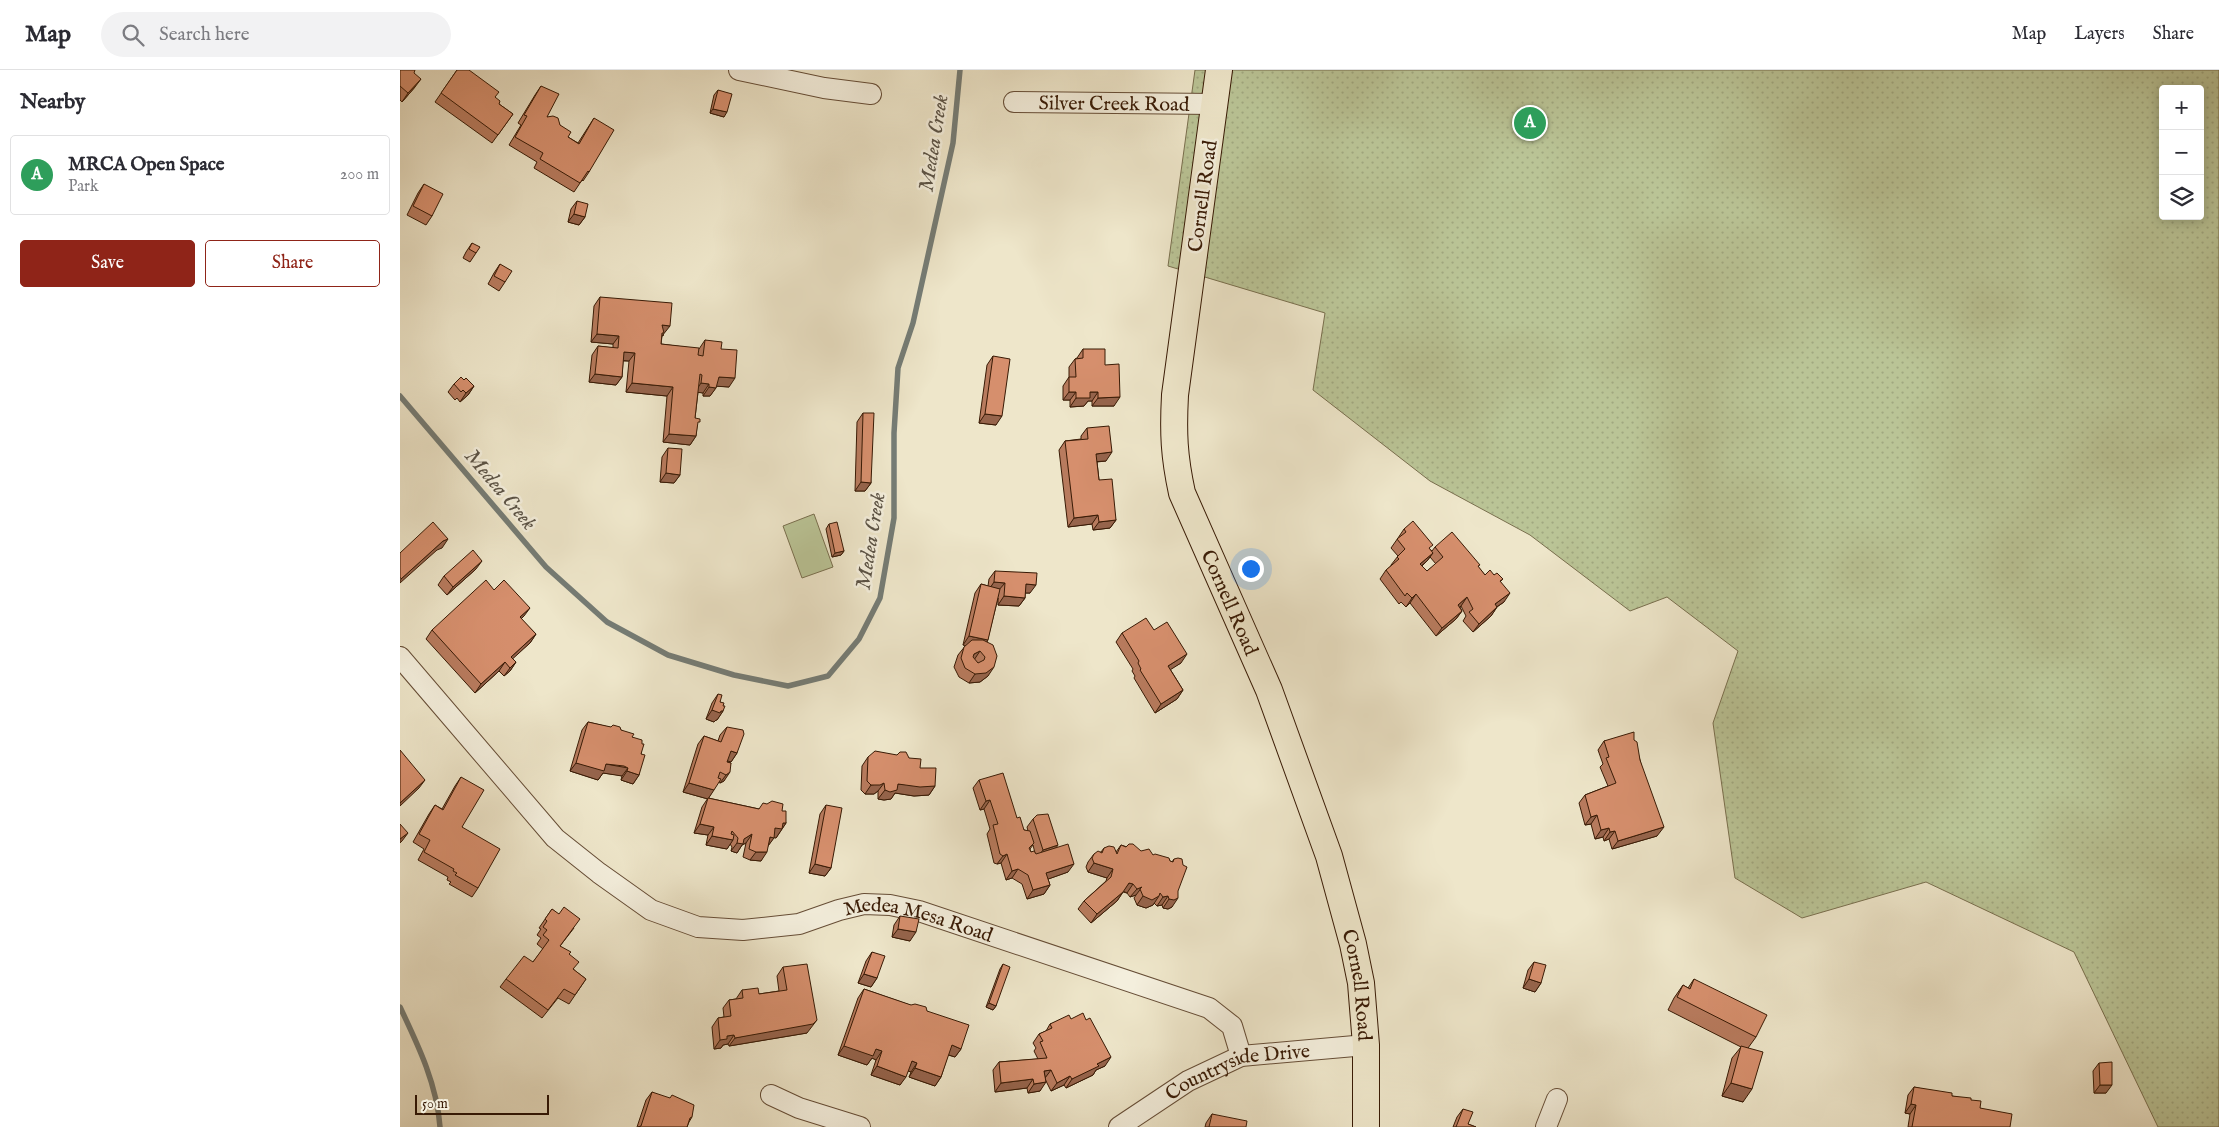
<!DOCTYPE html>
<meta charset="utf-8">
<style>
:root{--surface:#fff;--page:#f2f2f3;--text:#2b2b33;--muted:#7c7c81;--line:#e1e1e2;--accent:#8f2418}
body{margin:0;font-family:"IM FELL English",serif;background:var(--page);color:var(--text)}
.controls{position:absolute;right:15px;top:15px;display:grid;overflow:hidden;border-radius:5px;box-shadow:0 2px 12px #0003}
.controls button{width:45px;height:45px;display:grid;place-items:center;padding:0;border:0;border-bottom:1px solid var(--line);background:var(--surface);color:var(--text);font:25px sans-serif}
.scale{position:absolute;left:15px;bottom:12px;width:134px;box-sizing:border-box;padding-left:5px;border:2px solid #381a05;border-top:0;font-size:14px;line-height:18px;white-space:nowrap;color:#381a05;-webkit-text-stroke:4px #f4efdd;paint-order:stroke}
.you{position:absolute;left:850px;top:498px;width:18px;height:18px;margin:-12px;border:4px solid #fff;border-radius:50%;background:#1a73e8;box-shadow:0 0 0 8px #1a73e833}
.badge{display:grid;place-items:center;width:32px;height:32px;border-radius:50%;background:var(--accent);color:#fff;font-size:16px;font-weight:700}
.pin{position:absolute;translate:-50% -50%;border:2px solid #fff;box-shadow:0 1px 5px #0006}
.list{margin:0;padding:0;list-style:none}
h2{display:flex;justify-content:space-between;align-items:center;height:65px;margin:0;padding:0 20px;font-size:21px}
h2 small{font-size:16px;font-weight:400;color:var(--muted)}
.list li{display:grid;grid-template-columns:32px 1fr auto;gap:15px;align-items:center;box-sizing:border-box;height:80px;margin:0 10px 10px;padding:0 10px;border:1px solid var(--line);border-radius:5px}
.list b{display:block;font-size:19px;white-space:nowrap}
.list p{margin:0;font-size:16px;white-space:nowrap;color:var(--muted)}
.list em{font-size:16px;font-style:normal;color:var(--muted)}
.actions{display:flex;gap:10px;padding:15px 20px}
.actions a{flex:1;padding:11px 0;border:1px solid var(--accent);border-radius:5px;text-align:center;font-size:18px;color:var(--accent)}
.actions .main{background:var(--accent);color:#fff}
.icon{flex:none;width:28px;height:28px;fill:none;stroke:currentColor;stroke-width:2;stroke-linecap:round;stroke-linejoin:round}
.map{position:relative;flex:none;width:1819px;height:1057px;overflow:hidden}
header{display:flex;align-items:center;gap:30px;box-sizing:border-box;height:70px;padding:0 25px;background:var(--surface);border-bottom:1px solid var(--line)}
header strong{font-size:24px}
nav{display:flex;gap:28px;margin-inline-start:auto;font-size:18px}
.search{width:350px;height:45px;background:var(--page);display:flex;align-items:center;gap:12px;box-sizing:border-box;padding:0 18px;border-radius:28px;color:var(--muted);font-size:19px}
main{display:flex}
aside{flex:1;background:var(--surface)}
.map>svg:first-child{display:block}
</style>
<header>
<strong>Map</strong>
<div class="search"><svg class="icon" aria-label="search" viewBox="0 0 24 24"><circle cx="10" cy="10" r="6"/><path d="M15 15l6 6"/></svg>Search here</div>
<nav><a>Map</a><a>Layers</a><a>Share</a></nav>
</header>
<main>
<aside>
<h2>Nearby<small></small></h2>
<ul class="list">
<li><span class="badge" style="background:#2e9e5b">A</span><div><b>MRCA Open Space</b><p>Park</p></div><em>200 m</em></li>
</ul>
<div class="actions"><a class="main">Save</a><a>Share</a></div>
</aside>
<div class="map">
<svg width="1819" height="1057" viewBox="0 0 1819 1057">
<defs>
<pattern id="grass-dots" width="8" height="8" patternUnits="userSpaceOnUse" patternTransform="scale(1.25)"><rect width="8" height="8" fill="#bac496"/><path d="M2 2h.1M6 6h.1" fill="none" stroke="#a1a880" stroke-width="1.8" stroke-linecap="round"/></pattern>
</defs>
<rect width="100%" height="100%" fill="#eee6ca"/>
<filter id="stains"><feTurbulence type="fractalNoise" baseFrequency=".004" numOctaves="4"/><feColorMatrix values="0 0 0 0 .2 0 0 0 0 .09 0 0 0 0 .02 0 0 0 .5 -.17"/></filter>
<radialGradient id="worn" r=".72"><stop offset=".6" stop-color="#630" stop-opacity="0"/><stop offset="1" stop-color="#630" stop-opacity=".3"/></radialGradient>
<path fill="url(#grass-dots)" stroke="#796f4e" fill-rule="evenodd" d="M795 0H1819V1057H1758L1674 882 1526 812 1402 848 1335 808 1313 653 1338 581 1267 527 1230 541 1130 465 1030 411 913 320 925 243 768 196ZM1763 19H1800V146H1763Z"/>
<path fill="#bac496" stroke="#796f4e" d="M414 444 433 497 402 508 383 456Z"/>
<g fill="none" stroke-linecap="round" stroke-linejoin="round">
<path stroke="#757c75" stroke-width="5.5" d="M0 326 146 497 207 552 268 585 334 605 388 616 428 606 459 569 480 528 494 448V363L498 298 513 253 553 73 560 0
M0 937C18 975 37 1014 40 1057"/>
<defs>
<g id="minor">
<path d="M339 0 424 18 471 24"/>
<path id="s1" d="M614 32 814 34"/>
<path id="s2" d="M0 587 155 768 199 803 251 840 298 857 343 860 399 854 439 840 464 834 490 835 519 841 809 938 832 956 841 986"/>
<path d="M371 1025 399 1038 460 1057"/>
<path id="s3" d="M719 1057 788 1011 841 986 966 975"/>
<path d="M1146 1057 1157 1029"/>
</g>
<g id="major">
<path id="s4" d="M819 0 775 325C773 363 774 386 782 423L869 620 929 786 953 874 961 913 966 975V1057"/>
</g>
</defs>
<use href="#minor" stroke="#664d36" stroke-width="22"/>
<use href="#major" stroke="#381a05" stroke-width="28"/>
<use href="#minor" stroke="#f4efdd" stroke-width="20"/>
<use href="#major" stroke="#eee6ca" stroke-width="26"/>
</g>
<path fill="#b87b5e" stroke="#381a05" fill-rule="evenodd" d="M0 0 14 3 15 17 2 32 0 30Z
M57 0 95 27 99 34 113 44 92 73 35 32Z
M141 16 147 47 160 55 168 67 178 73 194 48 189 102 183 111 182 110 174 122 134 98 137 92 109 75 121 55 118 53 135 25Z
M318 20 324 47 310 43 314 25Z
M24 114 32 146 26 155 7 145 18 123Z
M177 131 185 147 179 155 168 152 171 139Z
M72 173 76 183 70 192 63 188 66 182Z
M100 194 105 212 99 221 88 214 94 203Z
M200 227 264 265 262 266 261 274 299 279 305 270 321 279 329 317 317 316 310 326H303V323L298 322 295 348 297 356 296 366 290 375 263 372 267 326 226 322 229 291H223L222 307 216 315 189 312 192 285 198 276 213 278V274L191 272 194 236Z
M683 279 705 295 714 336H692V331H688L684 336 670 337V330H663V316L669 307V297L675 289 677 288Z
M593 286 596 355 579 353 587 295Z
M64 310 74 316 68 325 60 332 57 328 55 330 48 322 54 314Z
M463 343 471 413 465 421H455L457 352Z
M687 358 706 391 697 392 699 410 716 450 710 458 693 460 692 454 668 457 659 380 665 371 681 369V366Z
M268 378 280 405 274 413 260 412 262 387Z
M429 454 444 481 441 485 432 487 426 459Z
M1004 459 1032 481 1035 477 1078 497 1085 505H1094L1103 509 1100 512 1104 532 1097 537 1091 546 1073 562 1063 551 1066 546 1061 536 1060 537 1062 541 1056 549 1036 566 1010 533 1006 537 1001 532 999 534 980 509 986 500 991 496V495L998 486 991 478 998 468ZM1030 487 1036 494 1027 501 1022 496 1027 491Z
M76 499 47 525 38 515 44 506Z
M595 501 630 523H625V528L619 536 598 535V528L587 572 588 606 580 612 569 613 559 607 554 597 558 585 566 575H563L575 523 581 514 588 516 589 509Z
M94 520 124 546 121 549 136 564 130 573 112 588 116 592 110 601 104 606 99 601 75 623 26 569 32 560Z
M754 560 781 593 770 599 783 620 777 629 755 643 734 608 735 606 732 601 733 599 716 572 722 563Z
M318 624 320 632 323 636V641L317 650H316L314 652 306 649 312 633Z
M188 652 221 660 242 674 239 705 233 714 221 710 222 706 218 705 203 703 198 710 170 701 182 660Z
M327 657 337 683 331 692 328 691 327 692 331 693 324 711 320 713 318 712 308 729 283 722 298 674 304 666 318 671 320 665Z
M1234 670 1240 690 1257 766 1212 779 1209 769 1204 771 1203 767 1195 769 1191 754 1185 755 1179 733 1185 725 1208 716 1200 697 1203 694 1198 680 1204 671Z
M468 687 509 688 520 698 535 716 529 725 514 726 495 723 491 729 484 730 478 729V721L474 724H465L461 720 462 696Z
M61 707 62 757 78 818 72 827 49 814 51 812 47 810 48 807 18 790 24 779 13 772 29 744 35 735 42 739 55 716Z
M579 710 617 748 624 760 628 761 627 757 633 749 656 778 668 802 648 809 650 815 644 824 627 829 622 814 612 808 606 810 601 793 597 794 594 793 587 764 590 759 584 739 580 740 573 718ZM633 775 635 783 631 782 630 779Z
M308 728 359 739 382 741 386 753 376 768 374 767 368 776 361 791 350 790 343 787 346 773 342 775 337 783 331 781 332 777 330 774 327 779 306 775 308 765 294 763 302 737Z
M426 735 431 798 425 806 409 803 420 744Z
M721 775 770 791 772 792 774 789 772 837 768 839 763 838 762 835 757 836 754 833 753 835 746 838 737 835 734 828 736 825 730 827 727 823 723 822 717 831 691 853 678 839 684 831 706 811 707 808 688 802 686 797 688 792 694 784 701 782 704 778 716 782Z
M152 839 174 858 160 876 169 884 174 900 186 909 169 934 158 928 142 948 100 917 106 909 133 892 143 879 137 874 141 868 137 865 141 859 139 858Z
M500 846 510 871 492 867 494 855Z
M472 882 477 908 471 917 458 913 466 891Z
M1134 892 1141 913 1135 922 1123 918 1128 900Z
M603 894 596 936 593 940 586 937 600 899Z
M383 897 407 963 329 976 328 974 323 975 321 978 314 979 312 957 318 948 324 947 323 938 329 930 336 929 342 920 359 924 379 921 377 906Z
M1294 909 1356 967 1348 978 1343 1032 1322 1026 1332 988 1341 977 1268 940 1274 928 1283 915 1288 918Z
M464 919 527 941 561 979 555 987 548 985 541 1007 535 1016 509 1007 511 1002 508 1001 500 1015 471 1005 476 990 472 988 467 995 438 985 458 928Z
M671 949 705 996 696 1000 693 1005 666 1018 664 1015 651 1021 645 1009 640 1021 628 1023 627 1018 595 1022 593 1000 599 992 638 989 634 981 636 978 633 973 639 964 646 961 650 954Z
M1699 993 1706 1023H1694L1693 1001Z
M1514 1017 1552 1026 1571 1030 1580 1038 1610 1057H1508L1510 1044 1505 1043 1508 1025Z
M252 1022 292 1047 289 1052 287 1057H237L246 1030Z
M1063 1039 1068 1054 1076 1057H1053L1057 1047Z
M812 1044 846 1057H805L806 1053Z"/>
<path fill="#96644c" stroke="#381a05" d="M21 9 15 17 2 32 8 23Z
M313 39 327 42 324 47 310 43Z
M174 144 185 147 179 155 168 152Z
M262 255 270 256 258 271Z
M197 264 219 266 213 274 191 272Z
M224 282 235 283 229 291 218 290Z
M195 304 222 307 216 315 189 312Z
M319 307 335 308 329 317 313 316Z
M232 313 273 317 267 326 226 322Z
M301 313 309 314 303 323 295 322Z
M74 316 68 325 60 332 66 323Z
M309 317 316 318 310 326H303Z
M669 322H676L670 330H663Z
M690 322H698L692 331H688L684 336 670 337 676 328Z
M720 327 714 336H692L698 328Z
M585 344 602 346 596 355 579 353Z
M269 364 296 366 290 375 263 372Z
M712 382 706 391 690 392 696 384Z
M266 403 280 405 274 413 260 412Z
M461 412 471 413 465 421H455Z
M698 445 692 454 668 457 674 448Z
M716 450 710 458 693 460 699 452Z
M48 469 42 478 37 480 0 513V511L1 509 43 471Z
M444 481 441 485 432 487 435 483Z
M1033 483 1027 491 1014 502 1020 494Z
M82 491 76 499 47 525 53 517Z
M594 512 605 513 598 521H588Z
M626 514 636 515 630 523H620Z
M1110 523 1104 532 1089 542 1095 534Z
M1016 524 1010 533 1006 537 1012 528Z
M604 526 625 528 619 536 598 535Z
M1067 527 1061 536 1052 544 1058 535Z
M1097 537 1091 546 1073 562 1079 554Z
M130 538 124 546 114 555 120 547Z
M1062 541 1056 549 1036 566 1042 558Z
M136 564 130 573 107 594 111 587Z
M569 566 588 570 582 579 563 575Z
M580 581 574 590 568 592 574 584Z
M787 584 781 593 762 605 768 596Z
M105 592 99 601 75 623 81 614Z
M116 592 110 601 104 606 110 598Z
M594 597 588 606 580 612 569 613 575 604Z
M783 620 777 629 755 643 761 634Z
M312 640 323 641 317 650H316L314 652 306 649Z
M331 681 337 683 331 692 325 690Z
M176 693 206 694 228 698 222 706 203 703 198 710 170 701Z
M227 701 239 705 233 714 221 710Z
M330 702 324 711 320 713 326 705Z
M25 710 19 718 0 736V733Z
M289 713 314 720 308 729 283 722Z
M484 713 478 721 474 724H465L471 715Z
M498 714 535 716 529 725 514 726 495 723 491 729 484 730 478 729 485 720Z
M590 730 584 739 580 740 586 731Z
M1197 745 1191 754 1185 755 1191 747Z
M383 753H386L376 768 369 767 375 758Z
M300 754 314 757 308 765 294 763Z
M1264 757 1257 766 1212 779 1218 771Z
M1209 758 1203 767 1195 769 1201 760Z
M1215 761 1209 769 1204 771 1210 762Z
M8 763 2 771 0 773V769Z
M352 764 346 773 342 775 337 783 331 781 337 773Z
M312 766 333 770 327 779 306 775Z
M370 767 374 768 368 776Z
M658 775 652 784 637 788 643 780Z
M356 782H367L361 791 350 790Z
M607 784 601 793 597 794 603 786Z
M694 793 713 799 707 808 688 802Z
M415 794 431 798 425 806 409 803Z
M674 794 668 802 640 812 646 803Z
M618 799 612 808 606 810 612 801Z
M729 813 733 814 727 823 723 821Z
M650 815 644 824 627 829 633 820Z
M742 817 736 825 730 827 737 819Z
M723 822 717 831 691 853 697 844Z
M743 826H759L753 835 746 838 737 835Z
M768 826 762 835 757 836 763 827Z
M778 828 772 837 768 839 763 838 769 829Z
M498 859 516 862 510 871 492 867Z
M464 904 477 908 471 917 458 913Z
M1129 909 1141 913 1135 922 1123 918Z
M589 933 596 936 593 940 586 937Z
M417 950 407 963 329 976 335 968Z
M334 965 328 974 323 975 321 978 314 979 320 970 327 966Z
M552 975 561 979 555 987 546 984Z
M444 976 476 979 482 981 476 990 472 988 467 995 438 985Z
M711 987 705 996 696 1000 693 1005 666 1018 672 1009 697 994Z
M512 991 517 993 511 1002 506 1000Z
M477 996 506 1007 500 1015 471 1005Z
M515 998 541 1007 535 1016 509 1007Z
M651 1000 645 1008 644 1001Z
M670 1006 664 1015 651 1021 657 1013Z
M633 1009 627 1018 595 1022 601 1013Z
M646 1012 640 1021 628 1023 634 1014Z
M1331 1013 1352 1019 1343 1032 1322 1026Z
M1700 1015H1712L1706 1023H1694Z
M1511 1034 1516 1035 1510 1044 1505 1043Z"/>
<path fill="#d68f6d" stroke="#381a05" fill-rule="evenodd" d="M0 0H15L14 3 21 9 8 23 0 16Z
M57 0H69L99 22 95 27 100 31 99 34 113 44 98 65 41 23Z
M141 16 159 24 147 47 153 46 158 48 160 55 171 62 168 67 179 74 194 48 214 60 189 102 188 101 180 113 140 89 143 83 115 67 127 46 124 45Z
M318 20 332 24 327 42 313 39Z
M24 114 43 124 32 146 13 136Z
M177 131 188 134 185 147 174 144Z
M72 173 80 177 76 183 69 179Z
M100 194 112 201 105 212 94 206Z
M200 227 272 233 270 256 262 255 264 263H262L261 274 299 278 298 285 303 286 305 270 322 272 321 279 337 280 335 308 319 307 316 318 309 317V314L301 313 302 305 300 304 295 348 300 349V352H298L296 366 269 364 273 317 232 313 235 283 224 282 222 307 195 304 198 276 218 278 219 266 197 264Z
M683 279H705V295L719 294 720 327 698 328V322H690V328H676V322H669V307H676L675 289 683 288Z
M593 286 610 289 602 346 585 344Z
M61 307 64 310 66 308 74 316 66 323 63 320 61 322 54 314Z
M463 343H474L471 413 461 412Z
M709 356 712 382 696 384 699 410 712 409 716 450 699 452 698 445 674 448 665 371 688 369 687 358Z
M268 378 282 379 280 405 266 403Z
M1013 451 1033 475 1029 478 1033 483 1020 494 1027 501 1043 487 1035 477 1052 462 1080 495 1078 496 1085 505 1090 500 1094 505 1097 503 1103 509 1100 511 1110 523 1095 534 1097 537 1079 554 1069 542 1073 539 1067 527 1058 535 1062 541 1042 558 1016 524 1012 528 1007 523 1005 526 986 500 999 489 997 487 1005 479 997 469 1006 462 1004 459Z
M33 452 48 469 43 471 1 509 0 507V483Z
M437 452 444 481 435 483 429 454Z
M73 480 82 491 53 517 44 506Z
M595 501 637 503 636 515 626 514 625 528 604 526 605 513 594 512Z
M86 510 94 520 104 510 130 538 120 547 136 564 111 587 116 592 110 598 105 592 81 614 32 560Z
M581 514 600 519 588 570 569 566Z
M746 548 754 560 767 552 787 584 768 596 783 620 761 634 740 600 741 599 738 593 739 591 722 563Z
M572 570H583L593 575 597 586 594 597 586 603 575 604 565 598 561 588 564 577ZM580 581 585 587 584 590 578 593 573 587 574 584Z
M318 624 322 625 320 632 324 633 323 636H325L323 641H321L320 643 312 640Z
M188 652 211 657 213 655 220 657 221 660 234 664 232 667 242 670V674H244L241 684 245 685 239 705 227 701 228 698 224 696 206 694 204 701 176 693Z
M327 657 343 660 344 664 337 683 331 681 327 692 331 693 330 702 326 705 320 702 318 708 321 709 314 720 289 713 304 666 321 672Z
M1234 662V670L1237 672 1240 690 1264 757 1218 771 1215 761 1210 762 1209 758 1201 760 1197 745 1191 747 1185 725 1216 713 1206 688 1209 687 1204 671Z
M0 680 25 710 0 733Z
M475 681 497 685 500 682H506L509 688 521 689 520 698H536L535 716 520 717 498 714 497 720 490 722 485 720 484 713 480 715H471L467 711 468 687Z
M603 703 617 748 620 747 624 760 630 761 634 773 629 778 631 782 634 781 636 784 668 774 674 794 646 803 650 815 633 820 628 805 618 799 612 801 607 784 603 786 600 784 593 755 598 754 590 730 586 731 579 710Z
M61 707 84 720 62 757 100 779 78 818 55 805 57 803 53 801 54 799 24 782 30 770 19 764 35 735 43 740Z
M308 728 359 739 363 733 367 734 372 731 383 734 382 741H386V753H383L382 759 375 758 374 768 370 767 367 782H356L349 779 352 764 344 769 343 774 337 773 338 768 332 761 331 764 334 765 333 770 312 766 314 757 300 754Z
M426 735 442 738 431 798 415 794Z
M648 744 658 775 643 780 633 749 637 745Z
M0 754 8 763 0 769Z
M729 774H733L741 781 749 779 753 785 755 784 769 788 770 791 773 792 774 789 778 788 782 789 783 795 787 797 778 821V828L774 830 769 829 768 826 763 827 760 823 759 826 752 830 743 826 740 819 742 817 737 819 733 814 729 813 723 822 697 844 684 831 711 807 713 799 694 793 692 788 694 784 698 781 702 783 704 778 709 776 714 777 717 784 721 775 726 777Z
M164 837 180 849 160 876 171 882 169 884 179 892 173 899 186 909 175 925 164 919 148 940 106 909 124 886 133 892 149 870 143 865 147 860 143 857 147 851 145 849 152 839 159 844Z
M500 846 519 849 516 862 498 859Z
M472 882 485 886 477 908 464 904Z
M1134 892 1146 895 1141 913 1129 909Z
M407 894 417 950 413 954 335 968 334 965 327 966V969L320 970 318 948 331 946 329 930 343 928 342 920 358 918 359 924 387 920 383 897Z
M603 894 610 897 596 936 589 933Z
M1294 909 1367 945 1356 967 1277 927 1283 915 1290 919Z
M464 919 511 935 515 934 526 937 527 941 569 955 561 979 552 975 541 1007 515 998 517 993 512 991 506 1007 477 996 482 981 476 979 473 986 444 976Z
M683 943 686 950 690 948 711 987 697 994 699 996 672 1009 670 1006 657 1013 651 1000 644 1001 646 1012 634 1014 633 1009 601 1013 599 992 647 988 640 972 643 971 639 964 652 958 650 954 669 945 671 949Z
M1341 976 1363 982 1352 1019 1331 1013Z
M1712 992V1015H1700L1699 993Z
M1514 1017 1552 1023V1026L1571 1028V1030L1581 1031 1580 1038 1612 1044 1610 1057H1512L1516 1035 1511 1034Z
M252 1022 270 1028 272 1025 294 1035 292 1047 290 1048 287 1057H238L241 1056Z
M1063 1039 1073 1042 1068 1054 1076 1057H1056Z
M812 1044 847 1051 846 1057H809Z"/>
<g text-anchor="middle" stroke-width="5" stroke-linejoin="round" paint-order="stroke">
<g font-size="20" fill="#381a05" stroke="#f4efdd">
<text dy="7" stroke="none"><textPath href="#s1" startOffset="100">Silver Creek Road</textPath></text>
<text transform="translate(802 126) rotate(-82)" y="7">Cornell Road</text>
<text dy="7" stroke="none"><textPath href="#s4" startOffset="546">Cornell Road</textPath></text>
<text dy="7" stroke="none"><textPath href="#s2" startOffset="634">Medea Mesa Road</textPath></text>
<text dy="7" stroke="none"><textPath href="#s4" startOffset="951">Cornell Road</textPath></text>
<text dy="7" stroke="none"><textPath href="#s3" startOffset="134">Countryside Drive</textPath></text>
</g>
<g font-size="21" font-style="italic" fill="#5b5346" stroke="#f4efdd">
<text transform="translate(533 73) rotate(-81)" y="7">Medea Creek</text>
<text transform="translate(101 419) rotate(50)" y="7">Medea Creek</text>
<text transform="translate(470 471) rotate(-81)" y="7">Medea Creek</text>
</g>
</g>
<rect width="100%" height="100%" filter="url(#stains)"/>
<rect width="100%" height="100%" fill="url(#worn)"/>
</svg>
<div class="controls">
<button>+</button>
<button>−</button>
<button><svg class="icon" aria-label="layers" viewBox="0 0 24 24"><path d="M12 4l9 5-9 5-9-5zM3 14l9 5 9-5"/></svg></button>
</div>
<div class="scale">50 m</div>
<div class="you"></div>
<div class="pin badge" style="left:1130px;top:53px;background:#2e9e5b">A</div>
</div>
</main>
